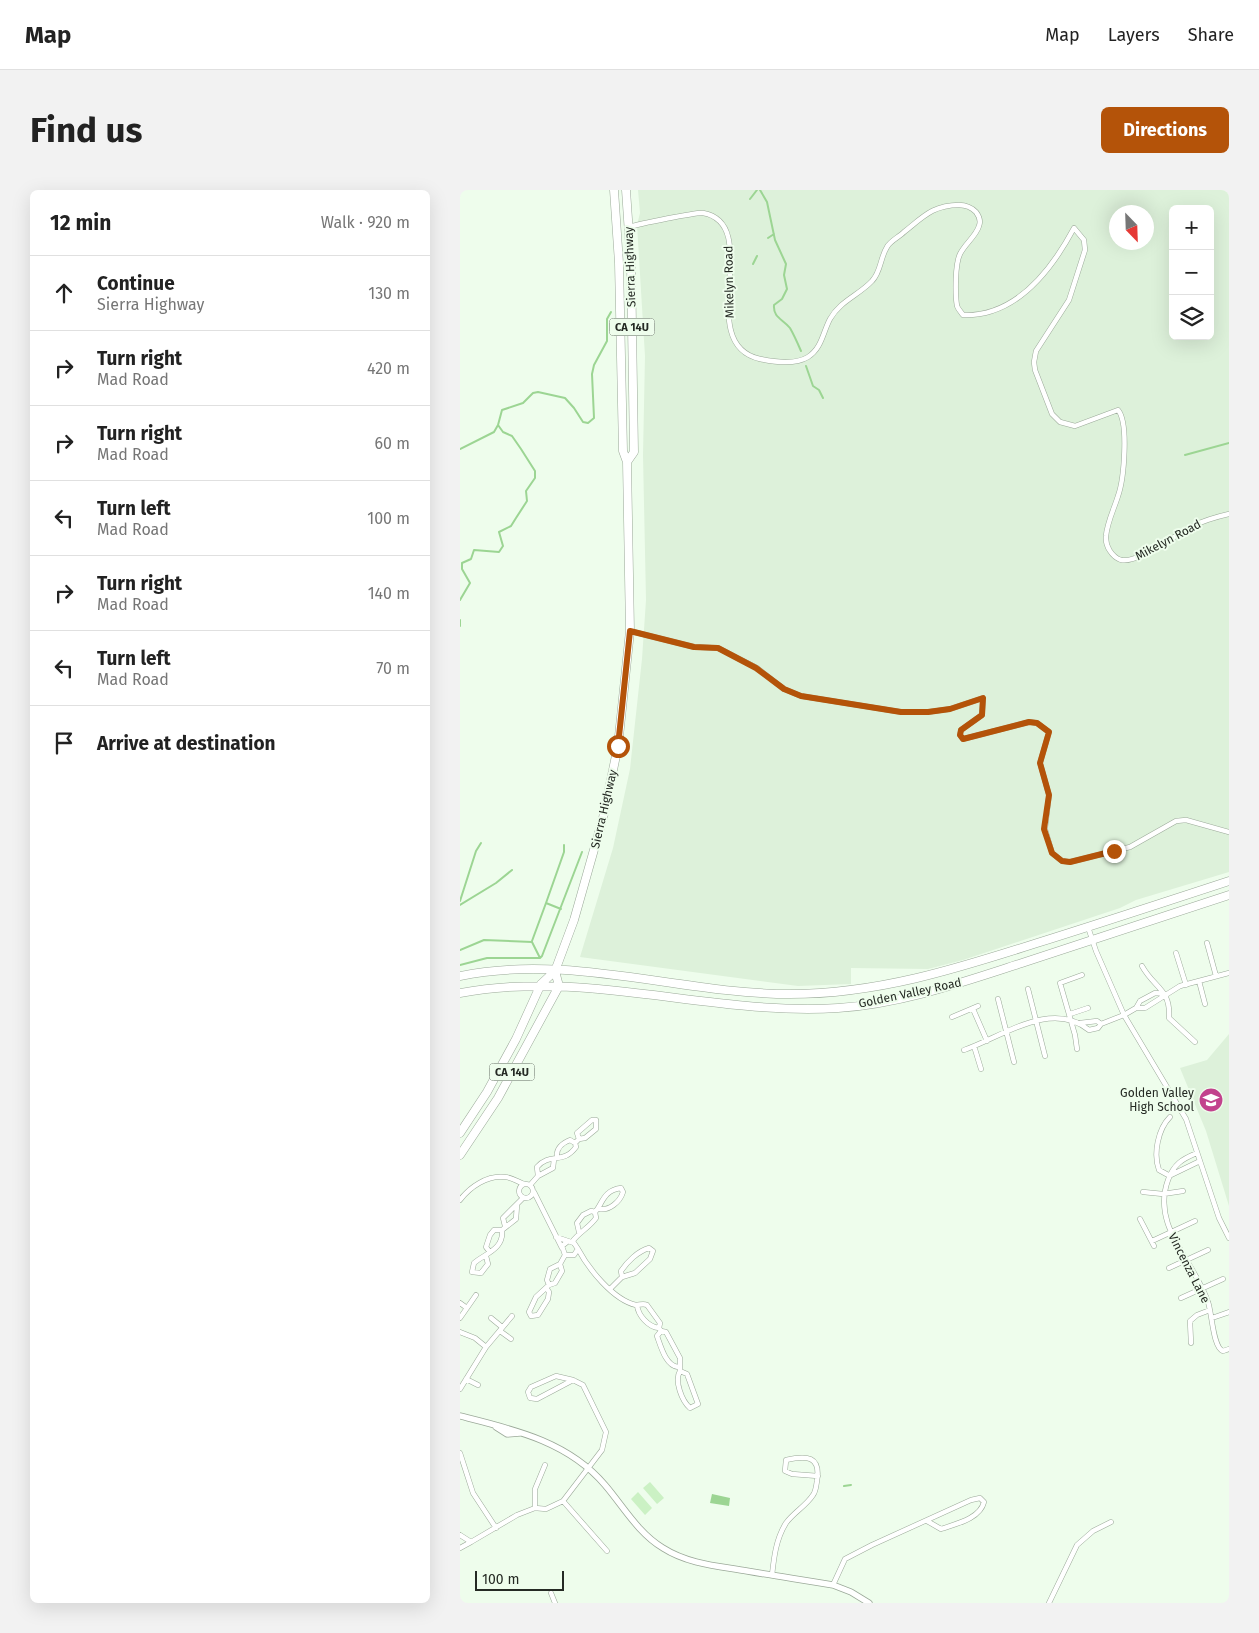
<!DOCTYPE html>
<meta charset="utf-8">
<style>
:root{--surface:#fff;--page:#f2f2f2;--text:#222;--muted:#767676;--line:#e0e0e0;--accent:#b45309}
body{margin:0;font-family:"Fira Sans",sans-serif;background:var(--page);color:var(--text)}
.controls{position:absolute;right:15px;top:15px;display:grid;overflow:hidden;border-radius:8px;box-shadow:0 5px 20px #0002}
.controls button{width:45px;height:45px;display:grid;place-items:center;padding:0;border:0;border-bottom:1px solid var(--line);background:var(--surface);color:var(--text);font:25px sans-serif}
.compass{position:absolute;left:649px;top:15px;width:45px;height:45px;border-radius:50%;background:var(--surface);box-shadow:0 5px 20px #0002;rotate:157deg}
.scale{position:absolute;left:15px;bottom:12px;width:89px;box-sizing:border-box;padding-left:5px;border:2px solid #252a24;border-top:0;font-size:14px;line-height:18px;white-space:nowrap;color:#252a24;-webkit-text-stroke:4px #eefdec;paint-order:stroke}
.stop{position:absolute;width:15px;height:15px;margin:-11px;border:4px solid #b45309;border-radius:50%;background:#fff}
.stop.end{background:#b45309;border-color:#fff;box-shadow:0 1px 5px #0008}
.list{margin:0;padding:0;list-style:none}
h2{display:flex;justify-content:space-between;align-items:center;height:65px;margin:0;padding:0 20px;font-size:21px}
h2 small{font-size:16px;font-weight:400;color:var(--muted)}
.list li{display:grid;grid-template-columns:32px 1fr auto;gap:15px;align-items:center;box-sizing:border-box;height:75px;padding:0 20px;border-top:1px solid var(--line)}
.list b{display:block;font-size:19px;white-space:nowrap}
.list p{margin:0;font-size:16px;white-space:nowrap;color:var(--muted)}
.list em{font-size:16px;font-style:normal;color:var(--muted)}
.icon{flex:none;width:28px;height:28px;fill:none;stroke:currentColor;stroke-width:2;stroke-linecap:round;stroke-linejoin:round}
.map{position:relative;flex:none;width:769px;height:1413px;overflow:hidden;border-radius:8px}
header{display:flex;align-items:center;gap:30px;box-sizing:border-box;height:70px;padding:0 25px;background:var(--surface);border-bottom:1px solid var(--line)}
header strong{font-size:24px}
nav{display:flex;gap:28px;margin-inline-start:auto;font-size:18px}
.intro{display:flex;align-items:center;justify-content:space-between;box-sizing:border-box;height:120px;padding:0 30px}
h1{margin:0;font-size:35px}
.button{padding:12px 22px;border-radius:8px;background:var(--accent);color:#fff;font-size:18px;font-weight:700}
main{display:flex;gap:30px;padding:0 30px}
aside{flex:1;background:var(--surface);border-radius:8px;box-shadow:0 5px 20px #0002}
.map>svg:first-child{display:block}
</style>
<header>
<strong>Map</strong>
<nav><a>Map</a><a>Layers</a><a>Share</a></nav>
</header>
<div class="intro"><h1>Find us</h1><a class="button">Directions</a></div>
<main>
<aside>
<h2>12 min<small>Walk · 920 m</small></h2>
<ul class="list">
<li><svg class="icon" aria-label="ahead" viewBox="0 0 24 24"><path d="M12 20V5M6 11l6-6 6 6"/></svg><div><b>Continue</b><p>Sierra Highway</p></div><em>130 m</em></li>
<li><svg class="icon" aria-label="right" viewBox="0 0 24 24"><path d="M7 20v-9h11M14 6l5 5-5 5"/></svg><div><b>Turn right</b><p>Mad Road</p></div><em>420 m</em></li>
<li><svg class="icon" aria-label="right" viewBox="0 0 24 24"><path d="M7 20v-9h11M14 6l5 5-5 5"/></svg><div><b>Turn right</b><p>Mad Road</p></div><em>60 m</em></li>
<li><svg class="icon" aria-label="left" viewBox="0 0 24 24"><path d="M17 20v-9H6M10 6l-5 5 5 5"/></svg><div><b>Turn left</b><p>Mad Road</p></div><em>100 m</em></li>
<li><svg class="icon" aria-label="right" viewBox="0 0 24 24"><path d="M7 20v-9h11M14 6l5 5-5 5"/></svg><div><b>Turn right</b><p>Mad Road</p></div><em>140 m</em></li>
<li><svg class="icon" aria-label="left" viewBox="0 0 24 24"><path d="M17 20v-9H6M10 6l-5 5 5 5"/></svg><div><b>Turn left</b><p>Mad Road</p></div><em>70 m</em></li>
<li><svg class="icon" aria-label="arrive" viewBox="0 0 24 24"><path d="M6 21V4h12l-3 4 3 4H6"/></svg><div><b>Arrive at destination</b></div></li>
</ul>
</aside>
<div class="map">
<svg width="769" height="1413" viewBox="0 0 769 1413">
<rect width="100%" height="100%" fill="#eefdec"/>
<path fill="#ddf1da" fill-rule="evenodd" d="M178 0H769V682L676 710 660 718 503 770 468 779 391 778V794L338 796 120 767 153 658 170 579 182 469 186 410 183 265 185 166 177 35 180 23ZM713 19H750V146H713ZM656 22H686V52H656Z
M769 844V1016L746 941 720 878 747 870Z"/>
<path fill="#cbf1c4" d="M190 1292 204 1308 197 1314 183 1298Z
M178 1302 192 1318 185 1325 171 1309Z"/>
<path fill="#9cd593" d="M252 1304 270 1308 269 1316 250 1313Z"/>
<g fill="none" stroke-linecap="round" stroke-linejoin="round">
<path stroke="#9cd593" stroke-width="2" d="M300 0 307 12 315 50 326 74 324 85 327 99 322 109 314 115C313 128 323 129 330 138 334 145 338 154 341 161
M290 9 297 0
M308 48 314 44
M293 74 297 66
M346 176 353 196 359 200 363 208
M0 259 34 242 38 235
M725 265 769 253
M0 410 10 393 2 379V373L11 369 14 360 39 362 43 356 39 342 51 336 56 328 67 311 66 301 75 288V281L61 259 52 246 43 242 38 235 42 220 63 213 73 203 78 202 105 208 114 218 123 232 128 233 134 228 132 184 134 175 147 151V129L151 122
M0 430V436
M0 711 16 661 21 653
M0 715 36 693 52 680
M101 719 86 713 104 662V655
M72 751 86 713
M0 760 24 750 72 752 80 768
M0 775 27 768H80L82 766 122 662
M384 1296 391 1295"/>
<defs>
<path id="minor" d="M169 37C179 34 236 22 243 23 305 34 232 154 300 169 314 172 335 175 348 167 362 158 363 142 370 129 380 111 399 105 412 91 421 82 420 68 427 57 430 51 439 47 444 42 463 27 473 15 499 15 505 15 512 18 516 22 519 26 521 31 519 36 516 46 505 54 500 64 495 74 495 104 497 116 498 119 501 122 503 125 556 127 591 81 614 38L624 50 625 60 609 110 576 161 574 172 575 180 592 224 600 232 615 236 658 220C669 233 664 289 658 306 654 319 647 333 646 346 645 356 652 367 661 370 678 374 716 344 733 336 745 330 756 327 769 324
M170 441 234 457 258 458 297 478 324 499 341 506 441 522H468L490 519 523 508 522 525 501 540 500 545 503 549 569 532 577 533 589 542 580 573 589 605 585 639 592 663 602 671 610 672 670 657 716 631 726 630 769 642
M628 737 636 761 664 825 726 929 759 1028 769 1048
M747 753 756 786
M716 763 726 795
M682 776C694 798 711 799 709 828L735 852
M739 791 745 814
M568 799 585 866
M538 809 554 872
M676 818H685L720 796 769 783
M513 819 527 851
M610 824 628 818
M492 827 518 816
M620 833 637 831 641 834
M514 856 521 879
M617 859 615 845 600 793 622 785
M504 860C542 847 591 809 629 840L638 838 641 834 664 825 676 818 680 811 695 803 706 804
M710 927C698 939 693 964 699 980L710 986
M737 963C722 969 714 974 708 990 691 1037 734 1070 748 1112 752 1123 753 1158 763 1161L769 1159
M97 967C96 959 102 953 110 950L115 953
M711 985 740 971
M78 986 77 977C90 962 103 975 116 957L115 953 119 949 125 948 136 939V930H132L117 943 119 949
M59 1001a7 7 0 1 1 14 0a7 7 0 1 1-14 0Z
M71 994 78 986 93 978 94 969
M74 1002 102 1058
M683 1002 703 1004 723 1001
M0 1010C10 997 27 985 45 987 51 987 58 992 64 994
M680 1029 694 1056
M45 1036 43 1028 63 1008
M119 1042 117 1033 123 1025 131 1021 135 1022C142 1015 143 1000 161 998L163 1002C160 1012 149 1021 139 1019
M96 1047 114 1053 118 1059 114 1065H105L102 1056 107 1052
M692 1051 735 1031
M112 1052C119 1042 129 1038 136 1028L135 1022
M118 1059C128 1078 153 1110 176 1115 180 1115 183 1113 187 1115L200 1133 199 1138 201 1141 206 1142 220 1168V1181L227 1184 238 1214 230 1218C222 1211 214 1191 220 1181
M29 1061 26 1057 30 1045 34 1040H42
M26 1066 28 1074 21 1083 12 1082 14 1073C26 1063 44 1059 42 1040L56 1029 57 1015
M709 1078 748 1060
M89 1095 95 1093 102 1081 100 1074
M87 1099 89 1102 88 1109 78 1125 71 1126 69 1122 76 1107 89 1095 87 1090 90 1079 100 1074 105 1065
M150 1099 162 1087 175 1083 190 1069 193 1061 189 1058C178 1061 167 1072 161 1081L162 1087
M721 1108 763 1089
M0 1113 7 1118
M177 1115C178 1125 188 1137 199 1138
M0 1128 16 1105
M31 1128 42 1137
M752 1128 769 1122
M40 1141 51 1149
M201 1141 197 1146C201 1157 206 1176 218 1177
M0 1142 15 1148 26 1157
M731 1153 730 1131 737 1125 750 1120
M96 1186 113 1190 77 1209 70 1208 68 1202 71 1197Z
M6 1189 18 1195
M0 1199 26 1157 52 1126
M0 1263 13 1303 36 1338
M103 1311 147 1361
M75 1318V1299L85 1275
M0 1345 11 1352 0 1358
M11 1352 57 1325 75 1318 86 1319 103 1311 142 1260 146 1242 123 1195 113 1190
M312 1385C314 1367 316 1349 326 1333 334 1322 346 1316 353 1305 356 1301 356 1296 357 1291 361 1266 347 1265 326 1270L325 1281 332 1284 358 1286
M373 1395 385 1369 412 1355 511 1310 520 1308 524 1312C520 1329 495 1334 481 1339L467 1331
M91 1403 95 1413
M589 1413 617 1355 633 1341 651 1332"/>
<path id="tertiary" d="M0 1226C52 1239 108 1251 145 1295 163 1316 178 1343 203 1358 228 1374 258 1376 287 1381 315 1386 344 1390 373 1395L391 1402 409 1413
M36 1237 47 1244 60 1243"/>
<path id="primary" d="M166 0 171 73 174 262 167 272
M0 786C110 763 221 804 330 804 417 804 496 779 577 753 641 733 705 712 769 691
M0 803C127 779 251 826 378 818 441 814 503 792 562 773 631 751 700 728 769 705
M0 943 27 902 56 849 81 794 95 781 114 730 143 628 158 556 170 441 167 272 163 261 159 73 154 0
M0 965 38 908 99 796 95 781"/>
</defs>
<use href="#minor" stroke="#9ba999" stroke-width="5.5"/>
<use href="#tertiary" stroke="#9ba999" stroke-width="7"/>
<use href="#primary" stroke="#9ba999" stroke-width="9"/>
<use href="#minor" stroke="#fff" stroke-width="4.5"/>
<use href="#tertiary" stroke="#fff" stroke-width="5.5"/>
<use href="#primary" stroke="#fff" stroke-width="8"/>
</g>
<g fill="none" stroke-linecap="round" stroke-linejoin="round">
<path stroke="#b45309" stroke-width="6" d="M158 556 170 441 234 457 258 458 296 478 324 499 341 506 441 522H468L490 519 523 508 522 525 501 540 500 545 503 549 569 532 577 533 589 542 580 573 589 605 584 639 592 663 602 671 610 672 654 661"/>
</g>
<defs>
<symbol id="school-disc" viewBox="-11 -11 22 22"><circle r="9.5" fill="#c2428d" stroke="#eefdec"/><path d="M0-5L7-2L0 1L-7-2ZM-4 1L0 2.5L4 1V4Q0 6-4 4Z" fill="#fff"/></symbol>
</defs>
<g fill-rule="evenodd">
<use href="#school-disc" x="737" y="896" width="28" height="28"/>
</g>
<g text-anchor="middle" stroke-width="4" stroke-linejoin="round" paint-order="stroke">
<g fill="#eefdec" stroke="#616960" stroke-width="1">
<rect x="149.5" y="128.5" width="45" height="17" rx="4"/>
<rect x="29.5" y="873.5" width="45" height="17" rx="4"/>
</g>
<g font-size="11" font-weight="bold" fill="#252a24">
<text x="172" y="141">CA 14U</text>
<text x="52" y="886">CA 14U</text>
</g>
<g font-size="12" fill="#252a24" stroke="#eefdec">
<text transform="translate(170 77) rotate(-92)" y="4">Sierra Highway</text>
<text transform="translate(269 92) rotate(-91)" y="4">Mikelyn Road</text>
<text transform="translate(708 350) rotate(-28)" y="4">Mikelyn Road</text>
<text transform="translate(144 619) rotate(-77)" y="4">Sierra Highway</text>
<text transform="translate(450 803) rotate(-12)" y="4">Golden Valley Road</text>
<text transform="translate(729 1078) rotate(63)" y="4">Vincenza Lane</text>
</g>
<g font-size="12" fill="#252a24" stroke="#eefdec" text-anchor="end">
<text x="734" y="907">Golden Valley<tspan x="734" dy="14">High School</tspan></text>
</g>
</g>
</svg>
<div class="controls">
<button>+</button>
<button>−</button>
<button><svg class="icon" aria-label="layers" viewBox="0 0 24 24"><path d="M12 4l9 5-9 5-9-5zM3 14l9 5 9-5"/></svg></button>
</div>
<svg class="compass" viewBox="-18 -18 36 36"><path d="M0-13l5 13h-10z" fill="#e53935"/><path d="M0 13l5-13h-10z" fill="#767676"/></svg>
<div class="scale">100 m</div>
<div class="stop" style="left:158px;top:556px"></div>
<div class="stop end" style="left:654px;top:661px"></div>
</div>
</main>
